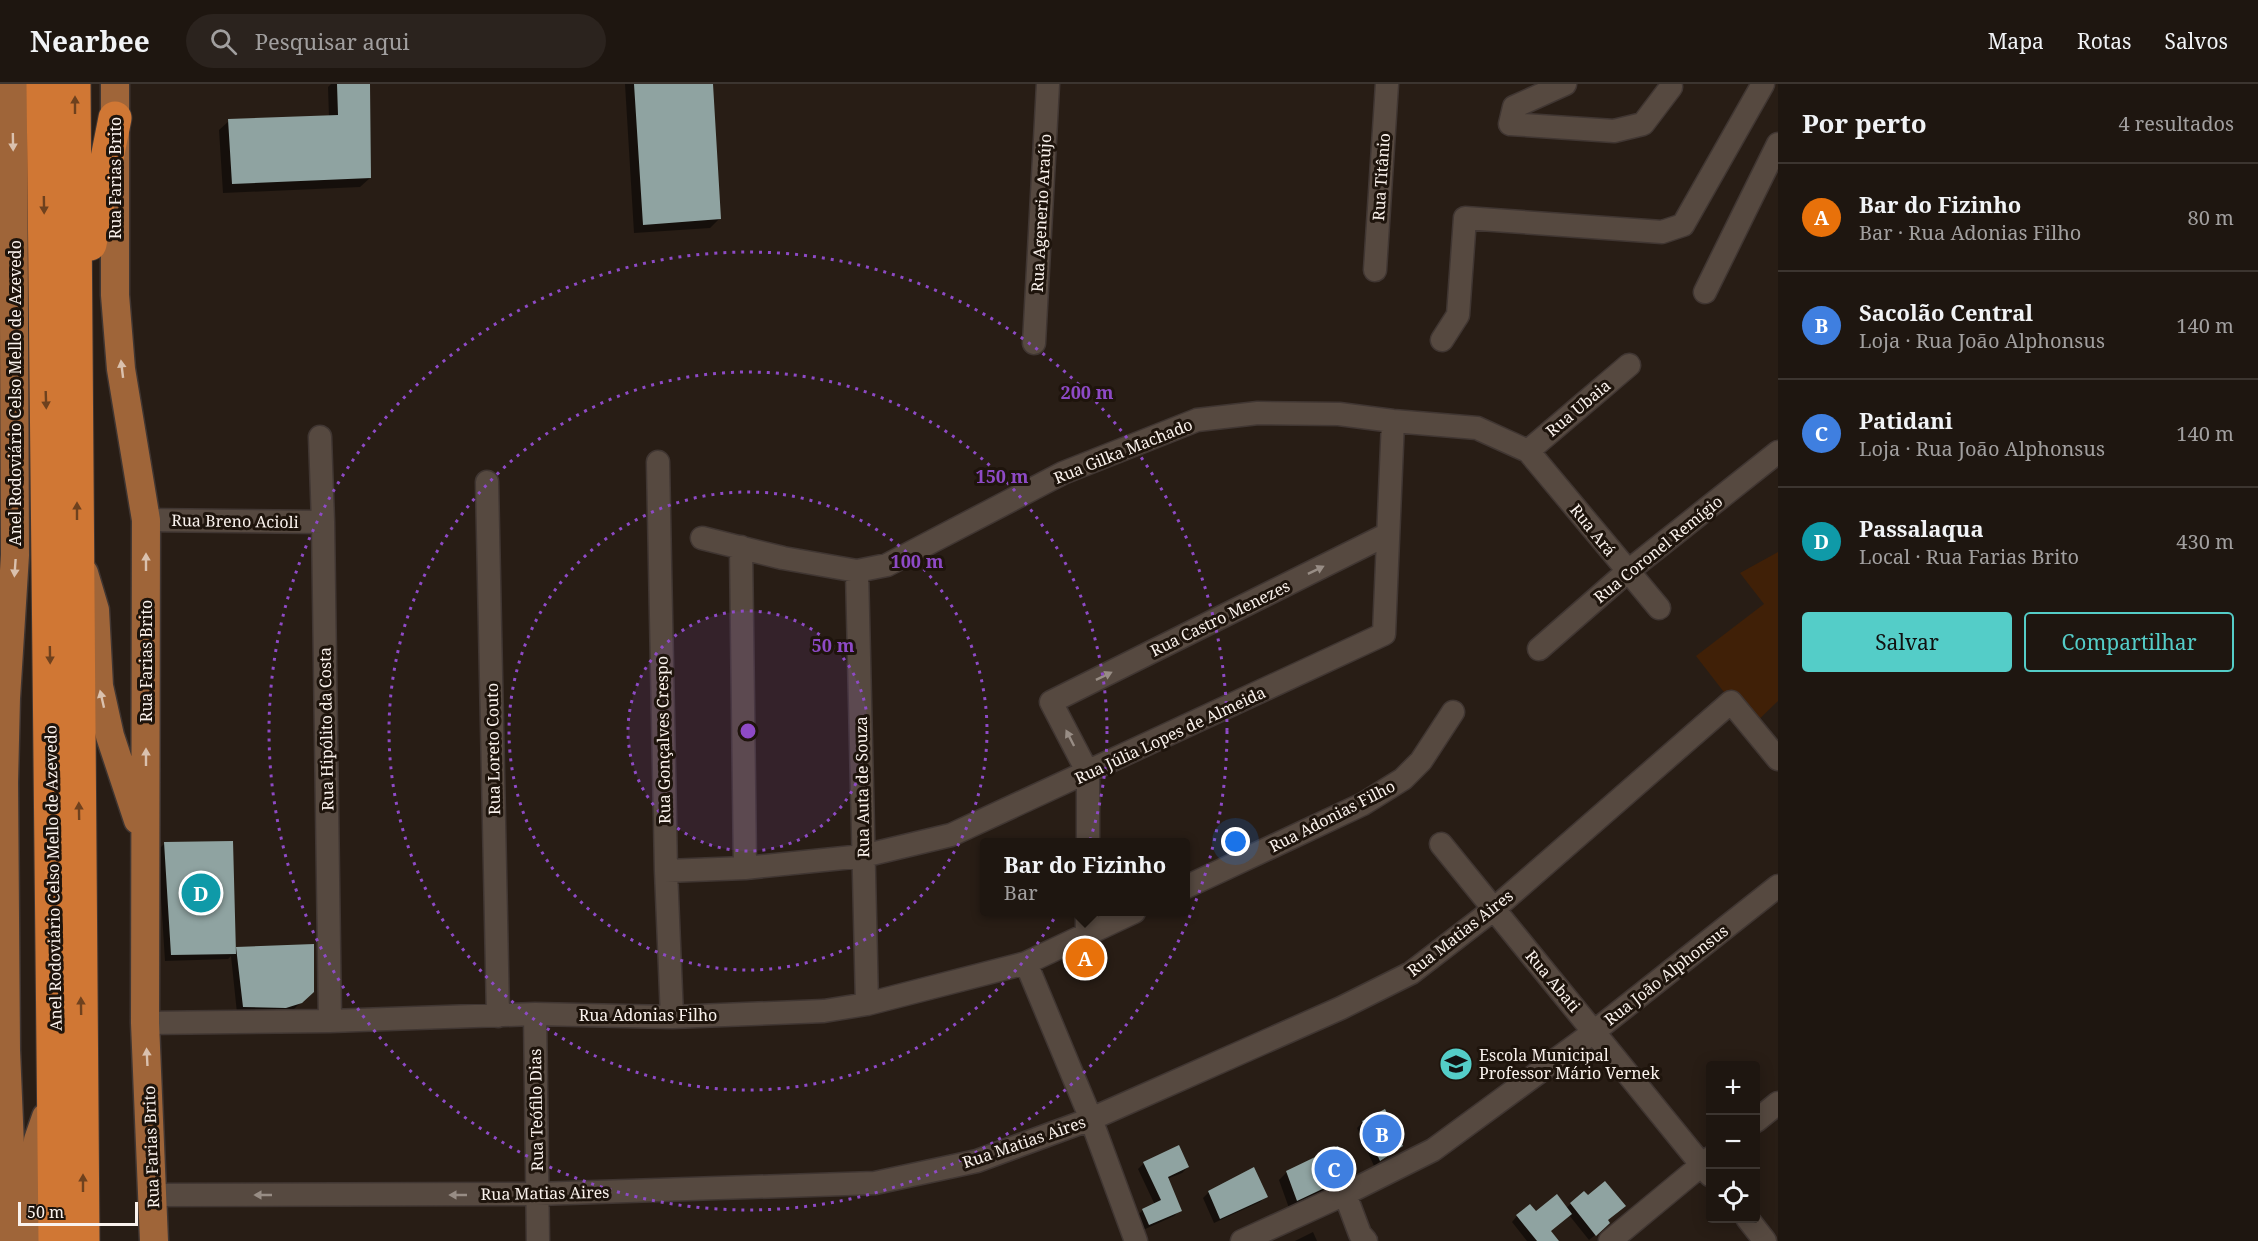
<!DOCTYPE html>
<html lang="pt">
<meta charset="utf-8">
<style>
:root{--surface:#1e1610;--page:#2b231e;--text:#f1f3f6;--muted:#a19f9f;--line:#3c3530;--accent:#54cdc8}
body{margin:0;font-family:"Noto Serif",serif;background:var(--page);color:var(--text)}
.controls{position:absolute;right:18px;bottom:18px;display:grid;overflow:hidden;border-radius:6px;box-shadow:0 3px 15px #0003}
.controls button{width:54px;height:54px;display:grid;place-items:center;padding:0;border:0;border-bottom:2px solid var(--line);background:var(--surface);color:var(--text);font:30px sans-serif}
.scale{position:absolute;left:18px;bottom:15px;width:120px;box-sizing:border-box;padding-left:6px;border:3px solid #faf2ed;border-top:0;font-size:16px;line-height:21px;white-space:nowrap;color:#faf2ed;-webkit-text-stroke:4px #1e140c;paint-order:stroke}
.you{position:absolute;left:1236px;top:758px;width:21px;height:21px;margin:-15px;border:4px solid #fff;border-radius:50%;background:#1a73e8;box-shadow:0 0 0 9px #1a73e833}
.badge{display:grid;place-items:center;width:39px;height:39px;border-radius:50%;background:var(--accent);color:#fff;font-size:20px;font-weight:700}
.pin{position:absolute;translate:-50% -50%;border:3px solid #fff;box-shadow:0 2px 6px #0006}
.popup{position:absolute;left:980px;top:754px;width:210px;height:78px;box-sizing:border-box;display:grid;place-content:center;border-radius:6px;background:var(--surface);filter:drop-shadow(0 2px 4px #0005);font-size:20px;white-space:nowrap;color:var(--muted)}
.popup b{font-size:22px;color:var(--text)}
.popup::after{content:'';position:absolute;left:50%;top:100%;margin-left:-12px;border:12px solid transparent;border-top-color:var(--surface)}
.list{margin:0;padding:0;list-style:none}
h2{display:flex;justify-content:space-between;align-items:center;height:78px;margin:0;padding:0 24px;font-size:26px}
h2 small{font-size:20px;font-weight:400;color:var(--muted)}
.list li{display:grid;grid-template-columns:39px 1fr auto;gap:18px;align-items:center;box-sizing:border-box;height:108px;padding:0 24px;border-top:2px solid var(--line)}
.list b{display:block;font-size:22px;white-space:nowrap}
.list p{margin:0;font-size:20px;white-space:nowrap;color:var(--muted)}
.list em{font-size:20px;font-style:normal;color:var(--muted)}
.actions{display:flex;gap:12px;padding:18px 24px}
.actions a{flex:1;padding:14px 0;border:2px solid var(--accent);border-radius:6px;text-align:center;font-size:21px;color:var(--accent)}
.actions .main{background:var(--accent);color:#111}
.icon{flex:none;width:33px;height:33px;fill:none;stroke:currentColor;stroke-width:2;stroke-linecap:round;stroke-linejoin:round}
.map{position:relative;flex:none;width:1778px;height:1157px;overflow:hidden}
header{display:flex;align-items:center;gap:36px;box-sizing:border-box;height:84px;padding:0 30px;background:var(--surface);border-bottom:2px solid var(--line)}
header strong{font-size:28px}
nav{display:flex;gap:33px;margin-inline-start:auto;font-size:21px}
.search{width:420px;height:54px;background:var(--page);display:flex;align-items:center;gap:15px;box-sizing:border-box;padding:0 21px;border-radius:33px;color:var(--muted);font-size:22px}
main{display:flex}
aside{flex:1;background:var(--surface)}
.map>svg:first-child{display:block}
</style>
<header>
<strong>Nearbee</strong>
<div class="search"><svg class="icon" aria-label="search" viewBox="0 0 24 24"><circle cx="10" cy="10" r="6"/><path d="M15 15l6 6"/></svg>Pesquisar aqui</div>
<nav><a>Mapa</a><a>Rotas</a><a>Salvos</a></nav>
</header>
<main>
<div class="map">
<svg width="1778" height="1157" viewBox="0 0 1778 1157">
<rect width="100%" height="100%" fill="#281d15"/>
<path fill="#402007" d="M1778 468V617L1751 643 1696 572 1764 520 1740 489Z"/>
<path fill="#0007" d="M331 0H368L370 94 360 103 223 109 219 46 229 37 329 33 328 3Z
M625 0H711L720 134 710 144 634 149Z
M164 760 234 867 237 864 312 907 294 925 279 929H237L231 872 228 875 165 877 158 766Z
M1363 1038 1401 1062 1374 1082 1357 1044Z
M1144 1079 1188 1083 1182 1089 1167 1095 1180 1126 1174 1132 1143 1146 1137 1132 1143 1126 1155 1121 1138 1085Z
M1287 1088 1350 1091 1342 1099 1289 1124 1279 1096Z
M1209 1108 1266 1112 1260 1118 1214 1139 1203 1114Z
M1584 1109 1607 1137 1603 1145 1589 1156 1569 1131 1550 1147 1557 1157H1527L1512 1138 1517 1132 1566 1124Z
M1313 1148 1317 1157H1295Z"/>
<path fill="#8fa3a1" d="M337 0H370L371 94 232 100 228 35 338 31Z
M634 0H713L721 135 643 141Z
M233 757 236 870 171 871 164 758Z
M314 860V908L302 919 286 924 243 923 236 863Z
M1385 1025 1403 1062 1380 1077 1362 1037Z
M1179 1061 1189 1083 1168 1093 1182 1127 1149 1141 1142 1125 1161 1116 1143 1078Z
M1338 1062 1352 1091 1297 1117 1286 1087Z
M1254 1083 1268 1113 1220 1135 1208 1107Z
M1605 1097 1626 1122 1608 1136 1610 1139 1596 1152 1570 1119 1584 1107 1588 1111Z
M1557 1110 1572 1130 1551 1147 1559 1157H1537L1516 1131 1530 1120 1536 1127Z"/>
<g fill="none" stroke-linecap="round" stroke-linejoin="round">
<defs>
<path id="minor" d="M1565 0 1514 23 1510 40 1614 47 1643 40 1671 3
M1375 186 1387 0
M1705 208 1778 60
M1442 256 1458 231 1465 134 1662 148 1683 141 1763 0
M1034 259 1048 0
M320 353 323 438 330 937
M1528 367 1629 281
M658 378 666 787 672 933
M487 398 498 932
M146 436 323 438
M702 454 783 474 857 487 887 481 1063 389 1197 336 1258 329 1339 330 1393 337 1477 344 1528 367 1659 524
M741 463 745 784
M857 487 867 920
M1539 565 1627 488 1778 368
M1088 758V689L1051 618 1388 450
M1441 760 1710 1091
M666 787 745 784 863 772 951 751 1384 550 1393 337
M1186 803 1363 720 1403 695 1421 677 1453 628
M1087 850V828
M1026 879 1091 1035 1136 1157
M535 930 538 1157
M145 939 330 937 535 930 672 933 824 927 867 920 1026 879 1134 828
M1756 1037 1778 1019
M1345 1110 1360 1150 1366 1157
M152 1111 537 1110 875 1099 977 1077 1091 1035 1341 924 1411 889 1494 825 1731 618 1778 675
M1747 1134 1765 1157
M1242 1157 1345 1110 1433 1066 1595 947 1778 802
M1610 1157 1710 1074"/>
<path id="major" d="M13 0 15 471 6 614 4 698 6 966 14 1157
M115 0V211L121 285 146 436 145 939 154 1157
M84 489 95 526 99 602 110 652 138 736
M33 1157 38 1056 46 1033"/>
<path id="highway" d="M43 0 55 1157
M74 0 83 1157
M90 160 115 34"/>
</defs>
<use href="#minor" stroke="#403632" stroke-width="25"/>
<use href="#major" stroke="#403632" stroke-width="31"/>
<use href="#highway" stroke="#403632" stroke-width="35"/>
<use href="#minor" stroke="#564940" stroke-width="22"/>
<use href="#major" stroke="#9f6539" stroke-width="28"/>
<use href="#highway" stroke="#d07734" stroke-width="33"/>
</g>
<defs><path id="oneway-solid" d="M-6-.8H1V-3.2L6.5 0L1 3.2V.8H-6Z" transform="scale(1.5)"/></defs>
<g fill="#6e411e">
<use href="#oneway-solid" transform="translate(75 21) rotate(-90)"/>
<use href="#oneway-solid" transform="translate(44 121) rotate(89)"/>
<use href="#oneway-solid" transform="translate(46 316) rotate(88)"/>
<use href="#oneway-solid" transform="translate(77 427) rotate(-90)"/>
<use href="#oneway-solid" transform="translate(50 571) rotate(89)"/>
<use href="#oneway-solid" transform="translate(79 727) rotate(-91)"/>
<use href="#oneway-solid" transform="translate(81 922) rotate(-91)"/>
<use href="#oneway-solid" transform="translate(83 1099) rotate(-90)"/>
</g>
<g fill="#dac1ae">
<use href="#oneway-solid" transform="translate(13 58) rotate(89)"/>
<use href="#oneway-solid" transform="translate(122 285) rotate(-97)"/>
<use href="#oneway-solid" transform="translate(146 478) rotate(-90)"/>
<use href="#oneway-solid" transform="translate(15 484) rotate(94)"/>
<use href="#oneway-solid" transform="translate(102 615) rotate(-103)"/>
<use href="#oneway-solid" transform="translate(146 673) rotate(-90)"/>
<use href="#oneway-solid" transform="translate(147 973) rotate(-93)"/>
</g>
<g fill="#988d85">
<use href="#oneway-solid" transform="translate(1316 486) rotate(-26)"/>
<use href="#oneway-solid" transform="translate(1104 592) rotate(-26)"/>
<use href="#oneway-solid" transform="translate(1070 654) rotate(-117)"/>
<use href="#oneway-solid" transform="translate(263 1111) rotate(180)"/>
<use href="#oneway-solid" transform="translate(458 1111) rotate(180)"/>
</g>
<circle cx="748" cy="647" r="120" fill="#8e4ac6" fill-opacity=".12"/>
<g fill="none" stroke="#8e4ac6" stroke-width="3" stroke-dasharray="3 6">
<circle cx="748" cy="647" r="120"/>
<circle cx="748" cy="647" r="239"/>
<circle cx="748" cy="647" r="359"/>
<circle cx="748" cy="647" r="479"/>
</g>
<defs>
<symbol id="school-disc" viewBox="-11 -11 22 22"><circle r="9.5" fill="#54cdc8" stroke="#1e140c"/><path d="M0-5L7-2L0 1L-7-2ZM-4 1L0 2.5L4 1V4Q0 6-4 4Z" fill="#111"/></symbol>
</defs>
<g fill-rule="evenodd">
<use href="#school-disc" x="1437" y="961" width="38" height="38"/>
</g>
<g text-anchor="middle" stroke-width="6" stroke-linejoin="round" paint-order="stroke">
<g font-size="16" fill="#faf2ed" stroke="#1e140c">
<text transform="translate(1381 93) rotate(-86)" y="6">Rua Titânio</text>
<text transform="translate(115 94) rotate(-90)" y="6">Rua Farias Brito</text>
<text transform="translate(1041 129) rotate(-87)" y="6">Rua Agenerio Araújo</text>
<text transform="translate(15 309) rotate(-90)" y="6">Anel Rodoviário Celso Mello de Azevedo</text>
<text transform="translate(1578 324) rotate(-40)" y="6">Rua Ubaia</text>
<text transform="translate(1123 367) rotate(-22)" y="6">Rua Gilka Machado</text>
<text transform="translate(235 437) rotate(1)" y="6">Rua Breno Acioli</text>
<text transform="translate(1593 446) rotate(51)" y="6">Rua Ará</text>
<text transform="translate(1658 465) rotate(-39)" y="6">Rua Coronel Remígio</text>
<text transform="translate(1220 534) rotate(-26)" y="6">Rua Castro Menezes</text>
<text transform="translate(146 577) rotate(-90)" y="6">Rua Farias Brito</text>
<text transform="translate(326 645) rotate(-91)" y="6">Rua Hipólito da Costa</text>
<text transform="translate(1170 651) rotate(-25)" y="6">Rua Júlia Lopes de Almeida</text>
<text transform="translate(663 656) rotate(-91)" y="6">Rua Gonçalves Crespo</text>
<text transform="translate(493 665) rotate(-91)" y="6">Rua Loreto Couto</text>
<text transform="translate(862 703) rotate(-91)" y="6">Rua Auta de Souza</text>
<text transform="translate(1332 732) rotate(-27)" y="6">Rua Adonias Filho</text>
<text transform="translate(53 794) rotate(-91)" y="6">Anel Rodoviário Celso Mello de Azevedo</text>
<text transform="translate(1460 849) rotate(-38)" y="6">Rua Matias Aires</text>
<text transform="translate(1666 891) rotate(-38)" y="6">Rua João Alphonsus</text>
<text transform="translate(1553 897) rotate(50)" y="6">Rua Abati</text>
<text x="648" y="937">Rua Adonias Filho</text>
<text transform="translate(536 1026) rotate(-91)" y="6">Rua Teófilo Dias</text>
<text transform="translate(1024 1058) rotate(-19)" y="6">Rua Matias Aires</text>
<text transform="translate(151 1063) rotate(-92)" y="6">Rua Farias Brito</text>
<text transform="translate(545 1109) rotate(-1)" y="6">Rua Matias Aires</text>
</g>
<g font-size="16" fill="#faf2ed" stroke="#1e140c" text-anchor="start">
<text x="1479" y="977">Escola Municipal<tspan x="1479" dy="18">Professor Mário Vernek</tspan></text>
</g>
</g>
<circle cx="748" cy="647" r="9" fill="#8e4ac6" stroke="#1e140c" stroke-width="3"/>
<g font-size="18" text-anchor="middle" font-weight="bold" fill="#8e4ac6" stroke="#1e140c" stroke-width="6" stroke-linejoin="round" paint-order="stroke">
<text x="1087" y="315">200 m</text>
<text x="1002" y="399">150 m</text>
<text x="917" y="484">100 m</text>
<text x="833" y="568">50 m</text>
</g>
</svg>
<div class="controls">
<button>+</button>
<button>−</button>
<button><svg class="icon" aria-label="locate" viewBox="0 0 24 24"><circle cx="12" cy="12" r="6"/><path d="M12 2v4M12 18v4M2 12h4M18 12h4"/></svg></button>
</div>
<div class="scale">50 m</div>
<div class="you"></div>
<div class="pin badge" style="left:1085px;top:874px;background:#e8710a">A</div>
<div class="popup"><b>Bar do Fizinho</b>Bar</div>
<div class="pin badge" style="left:1382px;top:1050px;background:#3f7fe0">B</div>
<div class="pin badge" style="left:1334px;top:1085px;background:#3f7fe0">C</div>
<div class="pin badge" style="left:201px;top:809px;background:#0f9aa8">D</div>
</div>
<aside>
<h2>Por perto<small>4 resultados</small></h2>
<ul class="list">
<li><span class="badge" style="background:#e8710a">A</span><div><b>Bar do Fizinho</b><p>Bar · Rua Adonias Filho</p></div><em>80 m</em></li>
<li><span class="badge" style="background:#3f7fe0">B</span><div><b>Sacolão Central</b><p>Loja · Rua João Alphonsus</p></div><em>140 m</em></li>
<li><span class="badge" style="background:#3f7fe0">C</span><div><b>Patidani</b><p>Loja · Rua João Alphonsus</p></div><em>140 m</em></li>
<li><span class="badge" style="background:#0f9aa8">D</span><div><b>Passalaqua</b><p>Local · Rua Farias Brito</p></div><em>430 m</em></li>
</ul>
<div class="actions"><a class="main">Salvar</a><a>Compartilhar</a></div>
</aside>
</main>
